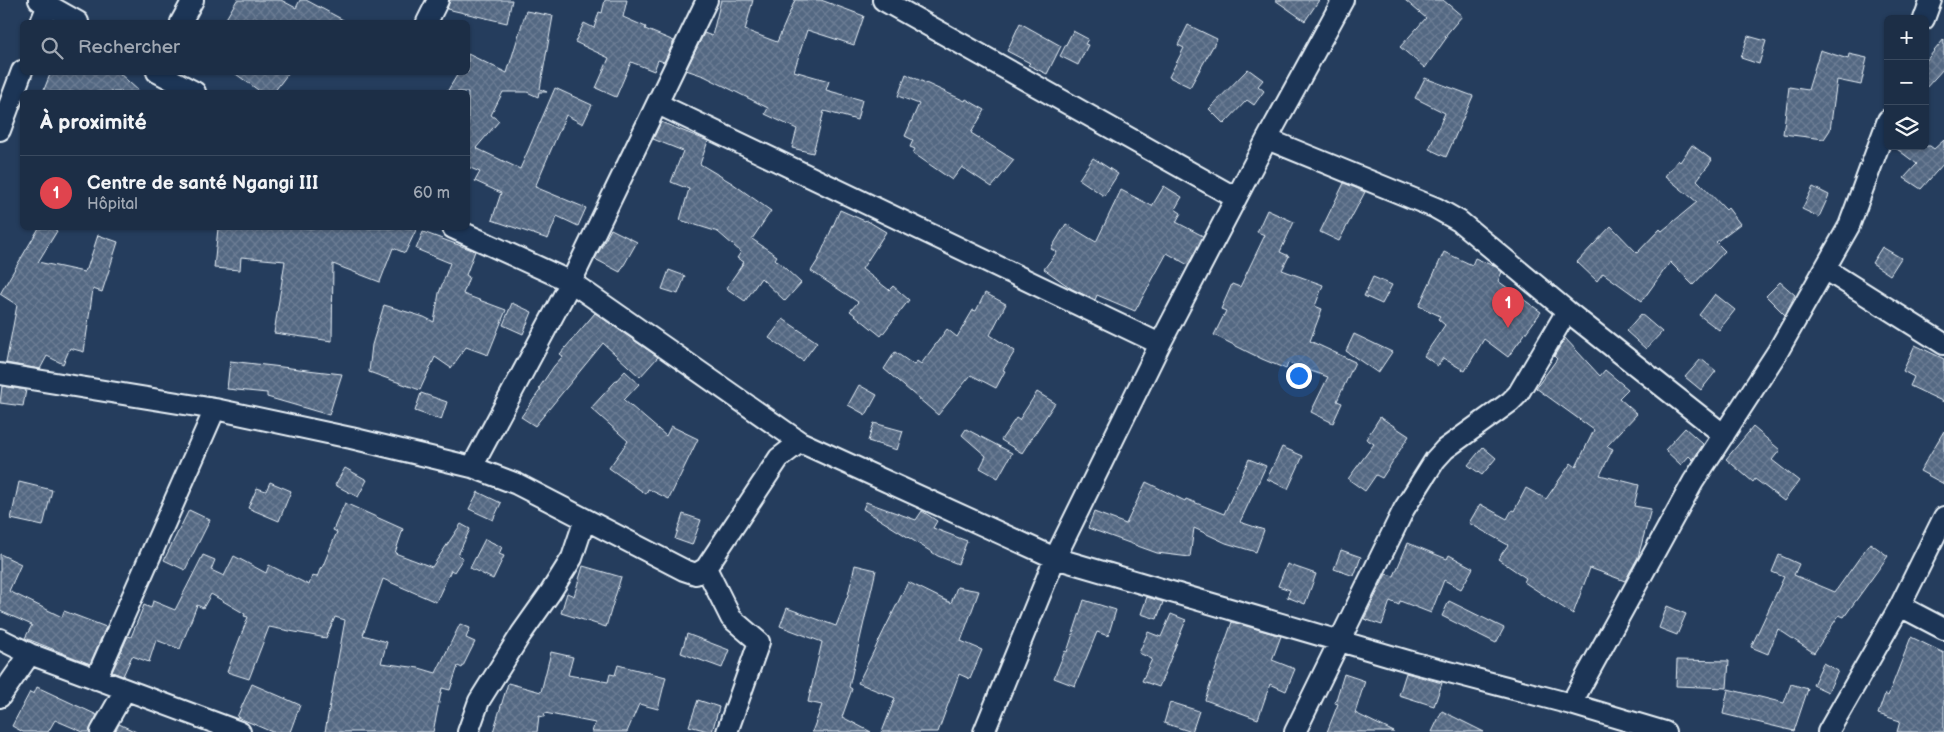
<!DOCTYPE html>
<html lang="fr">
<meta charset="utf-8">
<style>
:root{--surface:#1c2e46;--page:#293a51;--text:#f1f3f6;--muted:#a0a8b3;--line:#3a4a5f;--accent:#e69b98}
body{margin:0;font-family:"Balsamiq Sans",sans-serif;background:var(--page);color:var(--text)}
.controls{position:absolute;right:15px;top:15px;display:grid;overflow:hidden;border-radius:8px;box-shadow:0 1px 4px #0004}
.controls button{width:45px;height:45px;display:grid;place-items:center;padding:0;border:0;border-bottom:1px solid var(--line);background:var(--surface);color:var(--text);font:25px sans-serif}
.you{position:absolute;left:1298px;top:375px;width:18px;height:18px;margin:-12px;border:4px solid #fff;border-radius:50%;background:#1a73e8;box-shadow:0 0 0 8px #1a73e833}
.badge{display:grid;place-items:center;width:32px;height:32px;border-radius:50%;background:var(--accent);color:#fff;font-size:16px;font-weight:700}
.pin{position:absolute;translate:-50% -41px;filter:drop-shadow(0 1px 2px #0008)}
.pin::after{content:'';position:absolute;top:26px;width:18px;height:15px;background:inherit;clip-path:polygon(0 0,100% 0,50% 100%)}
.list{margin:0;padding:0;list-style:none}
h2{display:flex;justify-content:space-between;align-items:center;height:65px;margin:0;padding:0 20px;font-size:21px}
h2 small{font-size:16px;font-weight:400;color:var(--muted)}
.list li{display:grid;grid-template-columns:32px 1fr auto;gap:15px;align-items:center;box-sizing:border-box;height:75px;padding:0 20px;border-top:1px solid var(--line)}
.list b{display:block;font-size:19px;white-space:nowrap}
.list p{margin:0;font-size:16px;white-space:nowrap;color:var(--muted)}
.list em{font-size:16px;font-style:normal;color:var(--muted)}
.icon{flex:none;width:28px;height:28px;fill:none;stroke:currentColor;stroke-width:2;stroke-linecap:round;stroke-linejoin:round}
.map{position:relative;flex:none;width:1944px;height:732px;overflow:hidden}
.search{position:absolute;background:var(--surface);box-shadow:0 1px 4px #0004;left:20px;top:20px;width:450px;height:55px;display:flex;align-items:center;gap:12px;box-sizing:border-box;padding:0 18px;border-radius:8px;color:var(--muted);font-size:19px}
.panel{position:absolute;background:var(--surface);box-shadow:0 1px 4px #0004;left:20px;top:90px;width:450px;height:140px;border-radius:8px}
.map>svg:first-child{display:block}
</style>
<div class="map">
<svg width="1944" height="732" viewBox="0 0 1944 732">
<defs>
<pattern id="building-cross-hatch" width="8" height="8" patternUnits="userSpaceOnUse" patternTransform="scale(1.25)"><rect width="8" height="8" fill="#536782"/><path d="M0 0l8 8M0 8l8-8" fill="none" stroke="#6c7d94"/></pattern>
</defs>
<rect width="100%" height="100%" fill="#253d5d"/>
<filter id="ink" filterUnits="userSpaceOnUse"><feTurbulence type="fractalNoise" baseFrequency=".02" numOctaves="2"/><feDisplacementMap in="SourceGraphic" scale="10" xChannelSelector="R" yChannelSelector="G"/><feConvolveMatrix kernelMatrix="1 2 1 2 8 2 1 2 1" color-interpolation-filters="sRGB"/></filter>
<g filter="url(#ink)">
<path fill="url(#building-cross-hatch)" stroke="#e8f1f8" d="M237 0H281L296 8 300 0H306L347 22H224Z
M450 0H512L507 23 447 9Z
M605 0H627L623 17 646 27 645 29 674 41 664 62 658 60 654 71 631 62 616 97 596 88 609 58 575 42 584 23 594 28 599 12 602 13Z
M721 0H753L745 30 777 42 795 0H821L864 16 854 45 807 30 794 71 829 81 826 90 862 100 857 120 824 111 813 153 792 148 797 129 765 114 768 108 704 76 686 70 704 33 712 36Z
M1275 0H1319L1305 21Z
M1405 0H1443L1462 16 1445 36 1447 37 1425 68 1400 47 1426 18Z
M526 11 553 16 540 89 547 92H539L538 97 527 92H503L491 115 499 121 476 148 520 169 555 88 592 105 583 124 566 115 535 187 586 208 578 226 557 216 548 239 492 220 501 193 475 181 480 172 468 167V92H447L459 72H468V54L507 73Z
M1020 23 1061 46 1047 74 1028 65 1030 63 1007 51Z
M1188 25 1217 39 1190 87 1169 77 1184 48 1178 45Z
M1073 31 1088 39 1085 44 1088 45 1078 65 1060 56Z
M1748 36 1766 41 1759 64 1741 58Z
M1944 39V68L1925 89V62Z
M1820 50 1848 59 1849 54 1867 58 1861 85 1837 80 1830 130 1824 139 1783 134 1789 87 1808 90Z
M1248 69 1263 80 1258 86 1264 91 1254 105 1247 100 1224 124 1209 109Z
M51 72H118L140 92H43Z
M233 72H289L274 92H261Z
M906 74 965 101 966 99 985 110 971 133 1014 160 992 187 962 167 952 180 913 153 915 149 910 147 913 140 905 136 919 104 898 96Z
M1425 78 1473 96 1446 157 1429 149 1445 113 1415 98Z
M661 122 708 141 700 164 732 183 771 211 752 239 777 256 775 259 801 283 785 301 761 278 745 301 726 288 744 262 737 258 741 252 718 232 680 220 689 189 671 182 683 151 653 139Z
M1944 140V163L1921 189 1904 178 1917 164 1893 146H1930L1934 149Z
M1692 145 1712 160 1697 180 1726 210 1728 208 1740 224 1716 242 1725 251 1693 285 1670 262 1642 301 1603 273 1597 281 1577 262 1611 226 1637 253 1660 229 1662 231 1697 202 1665 176 1678 160 1680 162Z
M1093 158 1118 174 1104 196 1079 179Z
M1344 183 1365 192 1339 241 1320 232Z
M1164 186 1182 197 1175 209 1181 213 1176 222 1203 236 1188 265 1167 253 1135 311 1097 295 1095 300 1072 289 1044 269 1057 252 1051 249 1066 224 1096 242 1121 190 1152 206Z
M1813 187 1829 195 1819 217 1802 209Z
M840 210 865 221 866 220 886 232 862 269 889 290 893 286 909 300 881 336 850 311 858 302 811 271 818 260Z
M1267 210 1294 222 1280 252 1289 256 1282 270 1323 285 1315 306 1322 309 1310 341 1355 362 1337 401 1342 403 1333 423 1311 412 1328 377 1288 363 1286 369 1262 359 1214 335 1226 311 1221 309 1232 284 1240 287 1265 235 1257 232Z
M39 228H53L57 231 38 262 84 272 85 269H87L98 235 118 242 102 292 93 289 84 352 70 348 63 364 47 356 40 369 6 363 17 305 0 294Z
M218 228H417L405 253 393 248 380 282 333 264 332 341 274 333 285 261 241 257 240 270 214 268Z
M611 229 637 242 620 272 595 259Z
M423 232 475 251 466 275 469 277 463 294 506 310 488 355 466 347 451 368 435 357 420 390 369 372 372 345 384 305 424 317 434 322 439 293 450 263 416 249Z
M1882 247 1901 258 1890 275 1872 263Z
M1444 252 1472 265 1475 258 1496 267 1502 272 1498 281 1541 312 1508 357 1484 339 1465 371 1443 358 1438 366 1424 356 1445 325 1438 319 1440 316 1419 306Z
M669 270 685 276 678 294 662 289Z
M1373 277 1392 285 1382 304 1364 296Z
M1780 282 1795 295 1785 315 1766 296Z
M985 293 1006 304 990 335 1015 351 1003 370 1005 371 996 388 971 375 938 415 884 369 895 352 914 365 917 361 921 364 947 329 957 337 973 310 976 311Z
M1715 294 1735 310 1719 330 1699 315Z
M512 303 532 312 523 334 503 325Z
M595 313 658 357 640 377 603 343 535 426 521 417 541 389 539 388 554 366 563 356 560 354Z
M1641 314 1662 332 1646 349 1626 331Z
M783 319 817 342 803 361 769 338Z
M1354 334 1392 352 1378 373 1346 351Z
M1565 338 1600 376 1605 370 1628 389 1619 398 1637 414 1607 446 1613 449 1600 475 1639 485 1634 506 1651 509 1638 557 1625 581 1590 568 1573 614 1524 582 1526 578 1498 559 1508 545 1469 523 1480 504 1507 519 1512 510 1514 511 1526 488 1546 499 1571 463 1576 467 1594 430 1536 388 1557 359 1554 356Z
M1915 345 1944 359V402L1910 386 1914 377 1903 371Z
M1701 359 1716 371 1701 390 1685 377Z
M230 361 342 374 329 415 267 397V393L227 389Z
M625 371 639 384 624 400 666 436 671 426 698 439 669 499 648 489 646 494 609 468 628 441 591 408Z
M859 385 877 395 866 415 848 405Z
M2 386 26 390 23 406 0 403Z
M1037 392 1055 403 1022 453 1001 440 1016 418 1019 420Z
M421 393 447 402 441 420 415 411Z
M1380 417 1409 436 1382 478 1376 475 1365 491 1348 479 1374 444 1366 439Z
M874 423 903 431 897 450 868 441Z
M1753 427 1780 450 1772 460 1799 481 1784 501 1755 479 1753 482 1726 459Z
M1685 428 1703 444 1693 460 1689 456 1681 465 1665 450Z
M966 429 1012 453 998 478 980 468 986 456 962 435Z
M1944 431V484L1920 471Z
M1282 447 1303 456 1288 489 1267 479Z
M1483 447 1496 458 1482 475 1468 465Z
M1249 459 1266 466 1240 522 1264 530 1256 552 1226 543 1194 528 1190 557 1157 553 1088 528 1094 512 1126 524 1146 482 1185 501 1186 499 1224 514Z
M345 468 367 480 358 497 335 485Z
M19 482 52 490 43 526 11 519Z
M270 482 291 491 279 521 248 508 257 488 266 491Z
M478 492 501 503 493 520 469 509Z
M866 502 916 520 922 511 937 521 933 528 967 541 958 564 938 556 863 509Z
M345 503 403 529 395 553 432 567 461 524 470 529 458 555 463 558 454 572 451 570 436 602 383 579 363 635 387 642 381 663 419 668 436 673 460 624 470 628 466 638 475 642 462 668 458 666 450 690 442 688 433 732H325L345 620 335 617 326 638 269 627 249 679 227 672 248 617 244 616 245 614 211 594 203 608 197 605 180 649 156 640 149 662 132 656 123 676 112 672 128 636 131 637 144 605 151 608 153 601 175 610 203 555 215 560 211 570 224 576 234 556 266 573 269 565 309 585 312 576 317 577 321 567 322 568 337 532 333 530Z
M189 510 210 520 185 570 164 560Z
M683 514 701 520 692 545 675 539Z
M485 539 502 547 499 554 504 556 493 579 470 568Z
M1408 543 1447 559 1449 555 1473 568 1461 589 1444 580 1431 613 1400 601 1399 605 1390 601 1382 625 1364 619 1386 574 1394 576Z
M1870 543 1888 556 1844 617 1839 615 1814 653 1778 629 1768 654 1751 647 1784 577 1772 572 1779 555 1799 564 1794 575 1835 592Z
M1341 550 1361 557 1354 576 1334 569Z
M0 554 21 564 9 591 62 617 64 611 106 627 90 664 25 638 32 625 0 611Z
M1287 564 1316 574 1305 604 1287 597 1290 590 1278 586Z
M855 565 876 570 849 687 852 689 842 717 871 732H812L822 705 808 702 822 642 780 626 787 608 836 626 848 595Z
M583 566 621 577 606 627 561 613 567 593 574 596Z
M908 582 951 603 957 587 979 591 961 641 982 650 970 679 959 674 938 732H882L895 698 858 683Z
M1147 597 1163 602 1157 619 1141 614Z
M1084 600 1116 610 1108 636 1097 632 1075 686 1054 678 1065 651 1067 652Z
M1449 601 1504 628 1496 643 1442 616Z
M1667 606 1686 614 1677 635 1659 628Z
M1171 614 1186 620 1159 687 1142 681 1152 659 1139 653 1148 632 1161 637Z
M1232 622 1281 636 1272 660 1295 669 1286 691 1270 684 1258 719 1205 700Z
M687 634 729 650 722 668 681 653Z
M1911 637 1944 653V732H1897L1900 721 1878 714 1885 694 1888 696Z
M551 652 573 657 568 675 608 682 610 674 615 675 618 665 666 677 658 709 639 704 627 732H592L595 723 545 713 544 717 539 716 537 732H493L508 683 541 692Z
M1677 660 1729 661 1727 688 1676 686Z
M1823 663 1838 671 1828 692 1813 685Z
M1406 673 1442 683 1434 706 1399 695Z
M1344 674 1365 681 1355 713 1394 732H1327L1338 704 1335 703Z
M252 684 300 705 290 732H272L237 717Z
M1791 684 1808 689 1794 731 1723 714 1728 689 1784 703Z
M37 687 97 715 89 732H83L55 720 48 732H23L12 726 30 692 34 694Z
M698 700 719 707 712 732 689 726Z
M1170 702 1199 711 1192 732 1164 723Z
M1442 711 1484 732H1432Z
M119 724 136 732H115Z"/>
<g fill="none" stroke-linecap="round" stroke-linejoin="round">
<defs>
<path id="minor" d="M39 0 78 22
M883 0 1236 198
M1924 19 1931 0
M41 22 48 5
M181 22 193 0
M427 22 438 0
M157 72 195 92
M658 104 1160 344
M0 130 22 71
M1267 139 1436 208 1459 221 1567 311 1724 435
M453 228 571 282 800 442 1055 558 1415 663 1571 704 1665 732
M1825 269 1944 344
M0 374 215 409 351 438 472 467 517 484 684 570 696 574 706 568 779 458 800 442
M472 467 571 282 707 0
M706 568 731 618 759 642 727 732
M1900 606 1944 629
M0 639 30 654 240 732
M96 679 215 409
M0 697 30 654
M1571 704 1693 482 1778 351 1849 226 1888 120
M101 732 125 690
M468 732 479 701 521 634 550 593 572 558 585 519
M984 732 1055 558 1160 344 1267 139 1343 0
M1295 732 1404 509 1435 460 1445 449 1510 402 1518 394 1567 311
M1828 732 1900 606 1944 517"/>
</defs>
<use href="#minor" stroke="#e8f1f8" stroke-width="24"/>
<use href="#minor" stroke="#1d3557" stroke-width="20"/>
</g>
</g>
</svg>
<div class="controls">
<button>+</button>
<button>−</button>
<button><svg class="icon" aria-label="layers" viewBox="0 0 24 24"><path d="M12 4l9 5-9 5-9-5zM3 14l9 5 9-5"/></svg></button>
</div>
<div class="you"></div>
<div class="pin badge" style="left:1508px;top:328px;background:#e0444e">1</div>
<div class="search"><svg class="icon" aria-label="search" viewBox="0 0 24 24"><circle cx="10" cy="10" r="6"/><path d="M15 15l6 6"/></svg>Rechercher</div>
<section class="panel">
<h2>À proximité<small></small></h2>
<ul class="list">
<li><span class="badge" style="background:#e0444e">1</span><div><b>Centre de santé Ngangi III</b><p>Hôpital</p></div><em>60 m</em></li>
</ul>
</section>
</div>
